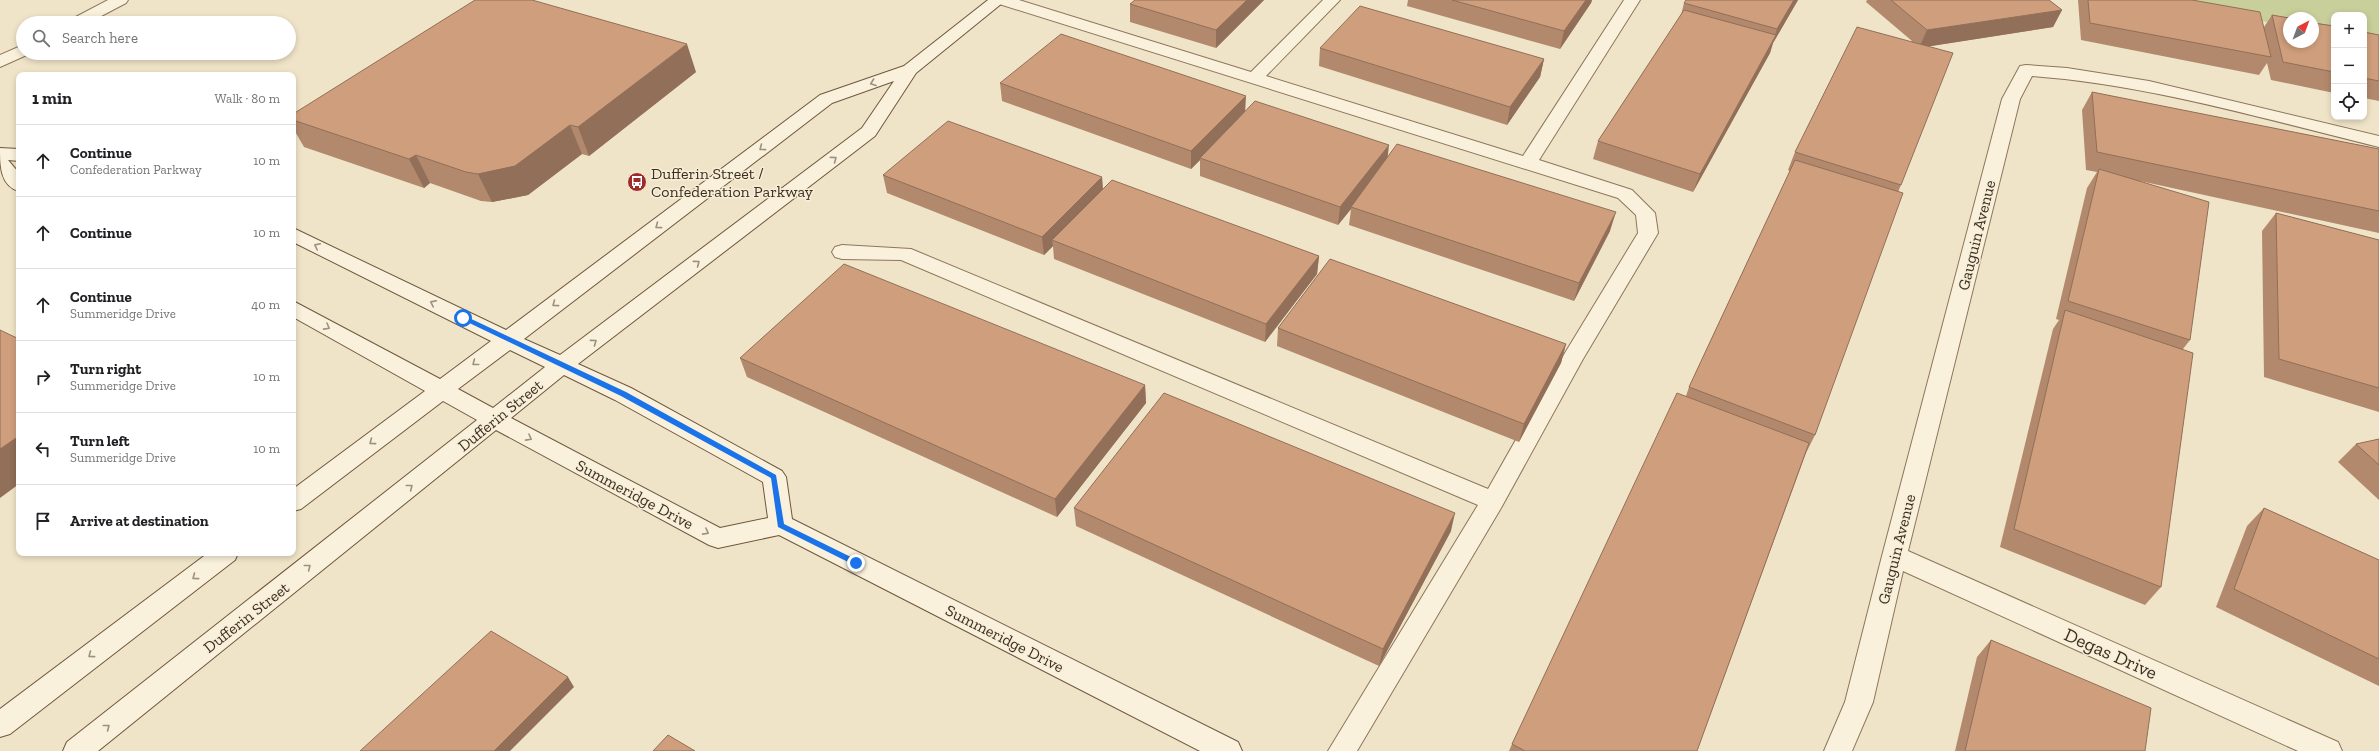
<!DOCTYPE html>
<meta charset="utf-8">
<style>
:root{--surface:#fff;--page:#f2f2f2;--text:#202124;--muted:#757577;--line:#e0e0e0}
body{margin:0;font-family:"Zilla Slab",serif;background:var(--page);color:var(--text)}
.controls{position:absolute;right:12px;top:12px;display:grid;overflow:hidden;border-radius:8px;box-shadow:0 2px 6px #0003}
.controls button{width:36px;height:36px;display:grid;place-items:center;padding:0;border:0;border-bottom:1px solid var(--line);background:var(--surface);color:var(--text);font:20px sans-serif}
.compass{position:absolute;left:2283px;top:12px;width:36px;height:36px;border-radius:50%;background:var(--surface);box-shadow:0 2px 6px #0003;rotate:41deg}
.stop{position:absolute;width:12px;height:12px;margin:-9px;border:3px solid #1a73e8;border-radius:50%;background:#fff}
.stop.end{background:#1a73e8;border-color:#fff;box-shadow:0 1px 4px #0008}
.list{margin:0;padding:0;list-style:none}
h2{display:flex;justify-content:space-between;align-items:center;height:52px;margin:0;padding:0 16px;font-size:17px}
h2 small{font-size:13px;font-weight:400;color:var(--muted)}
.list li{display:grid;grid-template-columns:26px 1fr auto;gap:12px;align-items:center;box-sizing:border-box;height:72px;padding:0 16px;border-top:1px solid var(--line)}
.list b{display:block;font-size:15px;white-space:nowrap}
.list p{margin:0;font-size:13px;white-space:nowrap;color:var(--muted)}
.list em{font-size:13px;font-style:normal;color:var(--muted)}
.icon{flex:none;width:22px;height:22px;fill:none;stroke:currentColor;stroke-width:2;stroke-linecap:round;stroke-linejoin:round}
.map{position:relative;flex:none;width:2379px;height:751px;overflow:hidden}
.search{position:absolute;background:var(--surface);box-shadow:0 2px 6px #0003;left:16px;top:16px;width:280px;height:44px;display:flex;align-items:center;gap:10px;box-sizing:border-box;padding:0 14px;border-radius:22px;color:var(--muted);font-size:15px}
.panel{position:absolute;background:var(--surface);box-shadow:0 2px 6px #0003;left:16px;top:72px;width:280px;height:484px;border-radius:8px}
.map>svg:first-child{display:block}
</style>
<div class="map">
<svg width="2379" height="751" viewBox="0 0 2379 751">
<rect width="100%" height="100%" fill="#f0e4c8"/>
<path fill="#c9cf9b" d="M2166 0H2379V46L2364 43V15H2334V36L2313 32V18H2289V27Z"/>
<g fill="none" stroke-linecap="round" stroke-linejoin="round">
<defs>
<path id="street" d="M108 0H128L126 3 88 23H68L70 20Z
M994 0H1019L1251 72 1323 0H1340L1266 76 1523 156 1624 0H1640L1539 160 1632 190 1655 213 1658 233 1583 359 1501 508 1357 751H1328L1478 505 901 260 842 259 835 257 832 252 835 247 842 245 911 249 1488 489 1565 353 1638 233 1636 215 1618 198 996 3Z
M23 45V53L29 54 0 67V55Z
M2026 65 2067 68 2149 81 2379 136V147C2264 119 2151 85 2032 76L2020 99 1908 551 2338 742 2342 751H2298L1903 571 1873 702 1852 751H1824L1845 702 1882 556 2002 99 2020 66Z"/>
<path id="secondary" d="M988 0H1006L916 73 875 136 578 364 631 388 782 471 786 477 792 519 1238 742 1242 751H1200L779 535 718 548 709 545 496 430 98 751H63L67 742 477 420 443 401 301 509 293 511V489L425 391 293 317V301L440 379 491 341 293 242V228L506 330 820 95 904 66ZM894 81 862 128 560 355 524 339 832 103ZM510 350 545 367 493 408 458 389ZM564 375 615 400 763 482 768 518 720 528 511 418Z
M0 148 19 149V161L8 160 19 173V191C0 186 0 165 0 148Z
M208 553H238L235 560 10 734 0 737V709Z"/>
</defs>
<use href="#street" stroke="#8d765c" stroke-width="2"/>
<use href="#secondary" stroke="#6f573f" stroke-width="2"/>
<use href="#street" fill="#faf1dc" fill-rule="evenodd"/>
<use href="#secondary" fill="#faf1dc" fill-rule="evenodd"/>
</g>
<path fill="#b2896c" d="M1135 0H1264L1216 48 1130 22V4Z
M1408 0H1592L1591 3 1560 49 1407 6Z
M1798 0 1773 43 1770 53 1693 192 1593 159 1598 141 1681 15 1684 3Z
M1867 0H2049L2062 10 2053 27 1930 46 1901 185 1898 192 1815 435 1806 453 1697 751H1509L1512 744 1686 396 1689 387 1790 171 1788 170 1795 152 1912 41 1866 2Z
M2078 0H2192L2264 27 2272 15 2334 26V93L2271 80 2267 63 2259 75 2081 40Z
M2364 32 2379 35V101L2364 98Z
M1320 48 1544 59 1540 77 1507 125 1319 66Z
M696 72 589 156 582 154 528 195 492 202 481 201 430 183 424 188 304 147 293 128V114Z
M1000 83 1245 111 1610 231 1574 301 1349 225 1351 209 1338 225 1200 176V160L1191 169 1002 101Z
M2092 92 2379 149V233L2140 181 2190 340 2183 349 2161 587 2145 605 2000 547 2053 329 2059 320 2056 319 2087 188 2097 172 2086 170 2082 110Z
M883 175 1102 177 1103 189 1319 256 1317 274 1265 342 1054 259 1053 246 1044 255 887 193Z
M2276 213 2379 240V412L2264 377 2262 231Z
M1278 328 1566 344 1561 363 1519 442 1277 346Z
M740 358 1145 385 1146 403 1057 517 747 377Z
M2379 439V500L2338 462 2356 444Z
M1074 508 1451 531 1379 666 1076 526Z
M2264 508 2379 560V686L2216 607 2247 526Z
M1991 640 2145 751H1955L1977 657Z"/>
<path fill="#916f58" d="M1247 0H1264L1216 48V30Z
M1586 0H1592L1591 3 1560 49 1564 31Z
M1794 0H1798L1773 43 1770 53 1693 192 1700 174 1774 39 1777 29Z
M2062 10 2053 27 1919 48 1927 30Z
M687 44 696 72 589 156 578 127Z
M1544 59 1540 77 1507 125 1510 107Z
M1246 96 1245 114 1200 158V160L1191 169V151Z
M570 125 582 154 528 195 492 202 478 174Z
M1389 145 1387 163 1351 207V209L1338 225 1340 207Z
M416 155 430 183 424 188 409 159Z
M1102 177 1103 196 1052 240 1053 246 1044 255 1042 237Z
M1616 212 1610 231 1574 301 1579 283Z
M1319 256 1317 274 1265 342 1266 324Z
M1566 344 1561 363 1519 442 1524 424Z
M1145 385 1146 403 1057 517 1055 499Z
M19 436V484L0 498V449Z
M1455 513 1451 531 1379 666 1383 649Z
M568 677 574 687 510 751H494Z"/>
<path fill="#cf9f7d" stroke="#916f58" d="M475 0H532L687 44 578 127 570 125 515 166 478 174 466 172 416 155 409 159 293 120V114Z
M1135 0H1247L1216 30 1130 4Z
M1452 0H1586L1564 31Z
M1686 0H1794L1777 29 1684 3Z
M1891 0H2049L2062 10 1927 30Z
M2088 0H2192L2260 12 2271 57 2090 23Z
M1360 6 1544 59 1510 107 1320 48Z
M1684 10 1776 35 1700 174 1598 141Z
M2272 15 2289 18V42H2313V23L2334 26V72L2283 62Z
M1857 27 1953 53 1901 185 1795 152Z
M2364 32 2379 35V81L2364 78Z
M1061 34 1246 96 1191 151 1000 83Z
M2092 92 2379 149V211L2097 152Z
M1255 101 1389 145 1340 207 1200 158Z
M948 121 1102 177 1042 237 883 175Z
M1397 144 1616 212 1579 283 1351 207Z
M1795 160 1903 193 1815 435 1689 387Z
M2099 169 2209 202 2190 340 2068 301Z
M1112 180 1319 256 1266 324 1052 240Z
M2276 213 2379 240V388L2279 359Z
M1330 259 1566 344 1524 424 1278 328Z
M844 264 1145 385 1055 499 740 358Z
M2065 310 2193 353 2161 587 2014 529Z
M0 330 19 339V436L0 449Z
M1164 393 1455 513 1383 649 1074 508Z
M1677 393 1809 443 1697 751H1525L1512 744Z
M2379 439V465L2356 444Z
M2264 508 2379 560V659L2234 589Z
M491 631 568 677 494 751H360Z
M1991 640 2151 708 2145 751H1965Z
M668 735 695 751H653Z"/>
<defs><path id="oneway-chevron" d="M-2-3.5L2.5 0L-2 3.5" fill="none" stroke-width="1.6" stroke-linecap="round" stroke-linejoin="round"/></defs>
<g stroke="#9c907e">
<use href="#oneway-chevron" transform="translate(873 83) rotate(160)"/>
<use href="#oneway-chevron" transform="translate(762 148) rotate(143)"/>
<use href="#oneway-chevron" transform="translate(834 159) rotate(-37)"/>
<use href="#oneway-chevron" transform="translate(658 226) rotate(143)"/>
<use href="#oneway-chevron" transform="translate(317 246) rotate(-154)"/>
<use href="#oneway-chevron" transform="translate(697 263) rotate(-37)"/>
<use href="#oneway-chevron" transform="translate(433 303) rotate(-154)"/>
<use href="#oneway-chevron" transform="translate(555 304) rotate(143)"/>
<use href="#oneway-chevron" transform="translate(327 327) rotate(29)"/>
<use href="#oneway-chevron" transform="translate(594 342) rotate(-36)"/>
<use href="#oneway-chevron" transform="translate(475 363) rotate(142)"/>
<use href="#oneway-chevron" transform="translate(529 438) rotate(29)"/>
<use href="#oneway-chevron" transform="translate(372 442) rotate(143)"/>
<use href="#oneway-chevron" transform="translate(410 487) rotate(-38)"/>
<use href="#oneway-chevron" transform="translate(706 532) rotate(28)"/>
<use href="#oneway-chevron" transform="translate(308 567) rotate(-38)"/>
<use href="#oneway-chevron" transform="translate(195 577) rotate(143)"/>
<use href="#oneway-chevron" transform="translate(91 655) rotate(143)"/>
<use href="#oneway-chevron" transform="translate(107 727) rotate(-38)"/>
</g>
<path fill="#1a73e8" d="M461 316H465L626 392 776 475 784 524 859 561V565H854L778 527 771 478 621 396 461 319Z"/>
<defs>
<symbol id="bus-disc" viewBox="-11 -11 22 22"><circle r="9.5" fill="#9e2a2b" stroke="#f7eed8"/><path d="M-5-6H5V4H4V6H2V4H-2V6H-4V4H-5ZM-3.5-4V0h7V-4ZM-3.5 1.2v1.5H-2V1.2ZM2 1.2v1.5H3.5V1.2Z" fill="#fff"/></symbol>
</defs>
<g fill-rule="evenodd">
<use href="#bus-disc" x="626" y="171" width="22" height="22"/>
</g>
<g text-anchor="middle" stroke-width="3" stroke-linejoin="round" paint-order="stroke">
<g font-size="16" fill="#3d2e20" stroke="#f7eed8" text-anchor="start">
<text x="651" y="179">Dufferin Street /<tspan x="651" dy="18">Confederation Parkway</tspan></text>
</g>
<g font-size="16" fill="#3d2e20" stroke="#f7eed8">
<text transform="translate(1976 235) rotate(-76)" y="6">Gauguin Avenue</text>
<text transform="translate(500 415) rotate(-39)" y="6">Dufferin Street</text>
<text transform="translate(635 494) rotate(28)" y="6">Summeridge Drive</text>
<text transform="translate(1896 549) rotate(-76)" y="6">Gauguin Avenue</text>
<text transform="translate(246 617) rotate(-38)" y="6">Dufferin Street</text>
<text transform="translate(1005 638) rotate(27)" y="6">Summeridge Drive</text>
</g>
<g font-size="19" fill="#3d2e20" stroke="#f7eed8">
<text transform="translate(2111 653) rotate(24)" y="7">Degas Drive</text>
</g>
</g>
</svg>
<div class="controls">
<button>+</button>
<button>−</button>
<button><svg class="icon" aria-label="locate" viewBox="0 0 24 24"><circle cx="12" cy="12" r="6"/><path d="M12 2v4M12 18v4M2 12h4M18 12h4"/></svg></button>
</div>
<svg class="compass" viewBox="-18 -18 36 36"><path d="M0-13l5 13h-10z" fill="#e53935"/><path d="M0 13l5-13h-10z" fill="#757577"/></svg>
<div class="stop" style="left:463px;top:318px"></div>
<div class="stop end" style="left:856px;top:563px"></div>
<div class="search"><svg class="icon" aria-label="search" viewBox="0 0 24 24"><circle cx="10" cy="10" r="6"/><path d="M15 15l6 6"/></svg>Search here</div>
<section class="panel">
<h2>1 min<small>Walk · 80 m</small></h2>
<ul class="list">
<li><svg class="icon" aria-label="ahead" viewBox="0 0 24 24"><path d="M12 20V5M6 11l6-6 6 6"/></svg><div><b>Continue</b><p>Confederation Parkway</p></div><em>10 m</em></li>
<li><svg class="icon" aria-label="ahead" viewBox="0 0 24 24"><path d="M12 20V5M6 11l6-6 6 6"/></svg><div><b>Continue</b></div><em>10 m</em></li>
<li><svg class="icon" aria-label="ahead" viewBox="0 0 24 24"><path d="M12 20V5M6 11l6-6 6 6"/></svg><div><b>Continue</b><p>Summeridge Drive</p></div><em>40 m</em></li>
<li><svg class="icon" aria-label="right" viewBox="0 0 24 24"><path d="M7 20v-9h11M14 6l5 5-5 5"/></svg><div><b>Turn right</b><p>Summeridge Drive</p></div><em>10 m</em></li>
<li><svg class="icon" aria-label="left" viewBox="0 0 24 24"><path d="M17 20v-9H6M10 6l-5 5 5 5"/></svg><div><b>Turn left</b><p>Summeridge Drive</p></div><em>10 m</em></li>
<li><svg class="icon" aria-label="arrive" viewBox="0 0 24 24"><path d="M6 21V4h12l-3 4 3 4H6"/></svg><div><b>Arrive at destination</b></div></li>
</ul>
</section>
</div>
